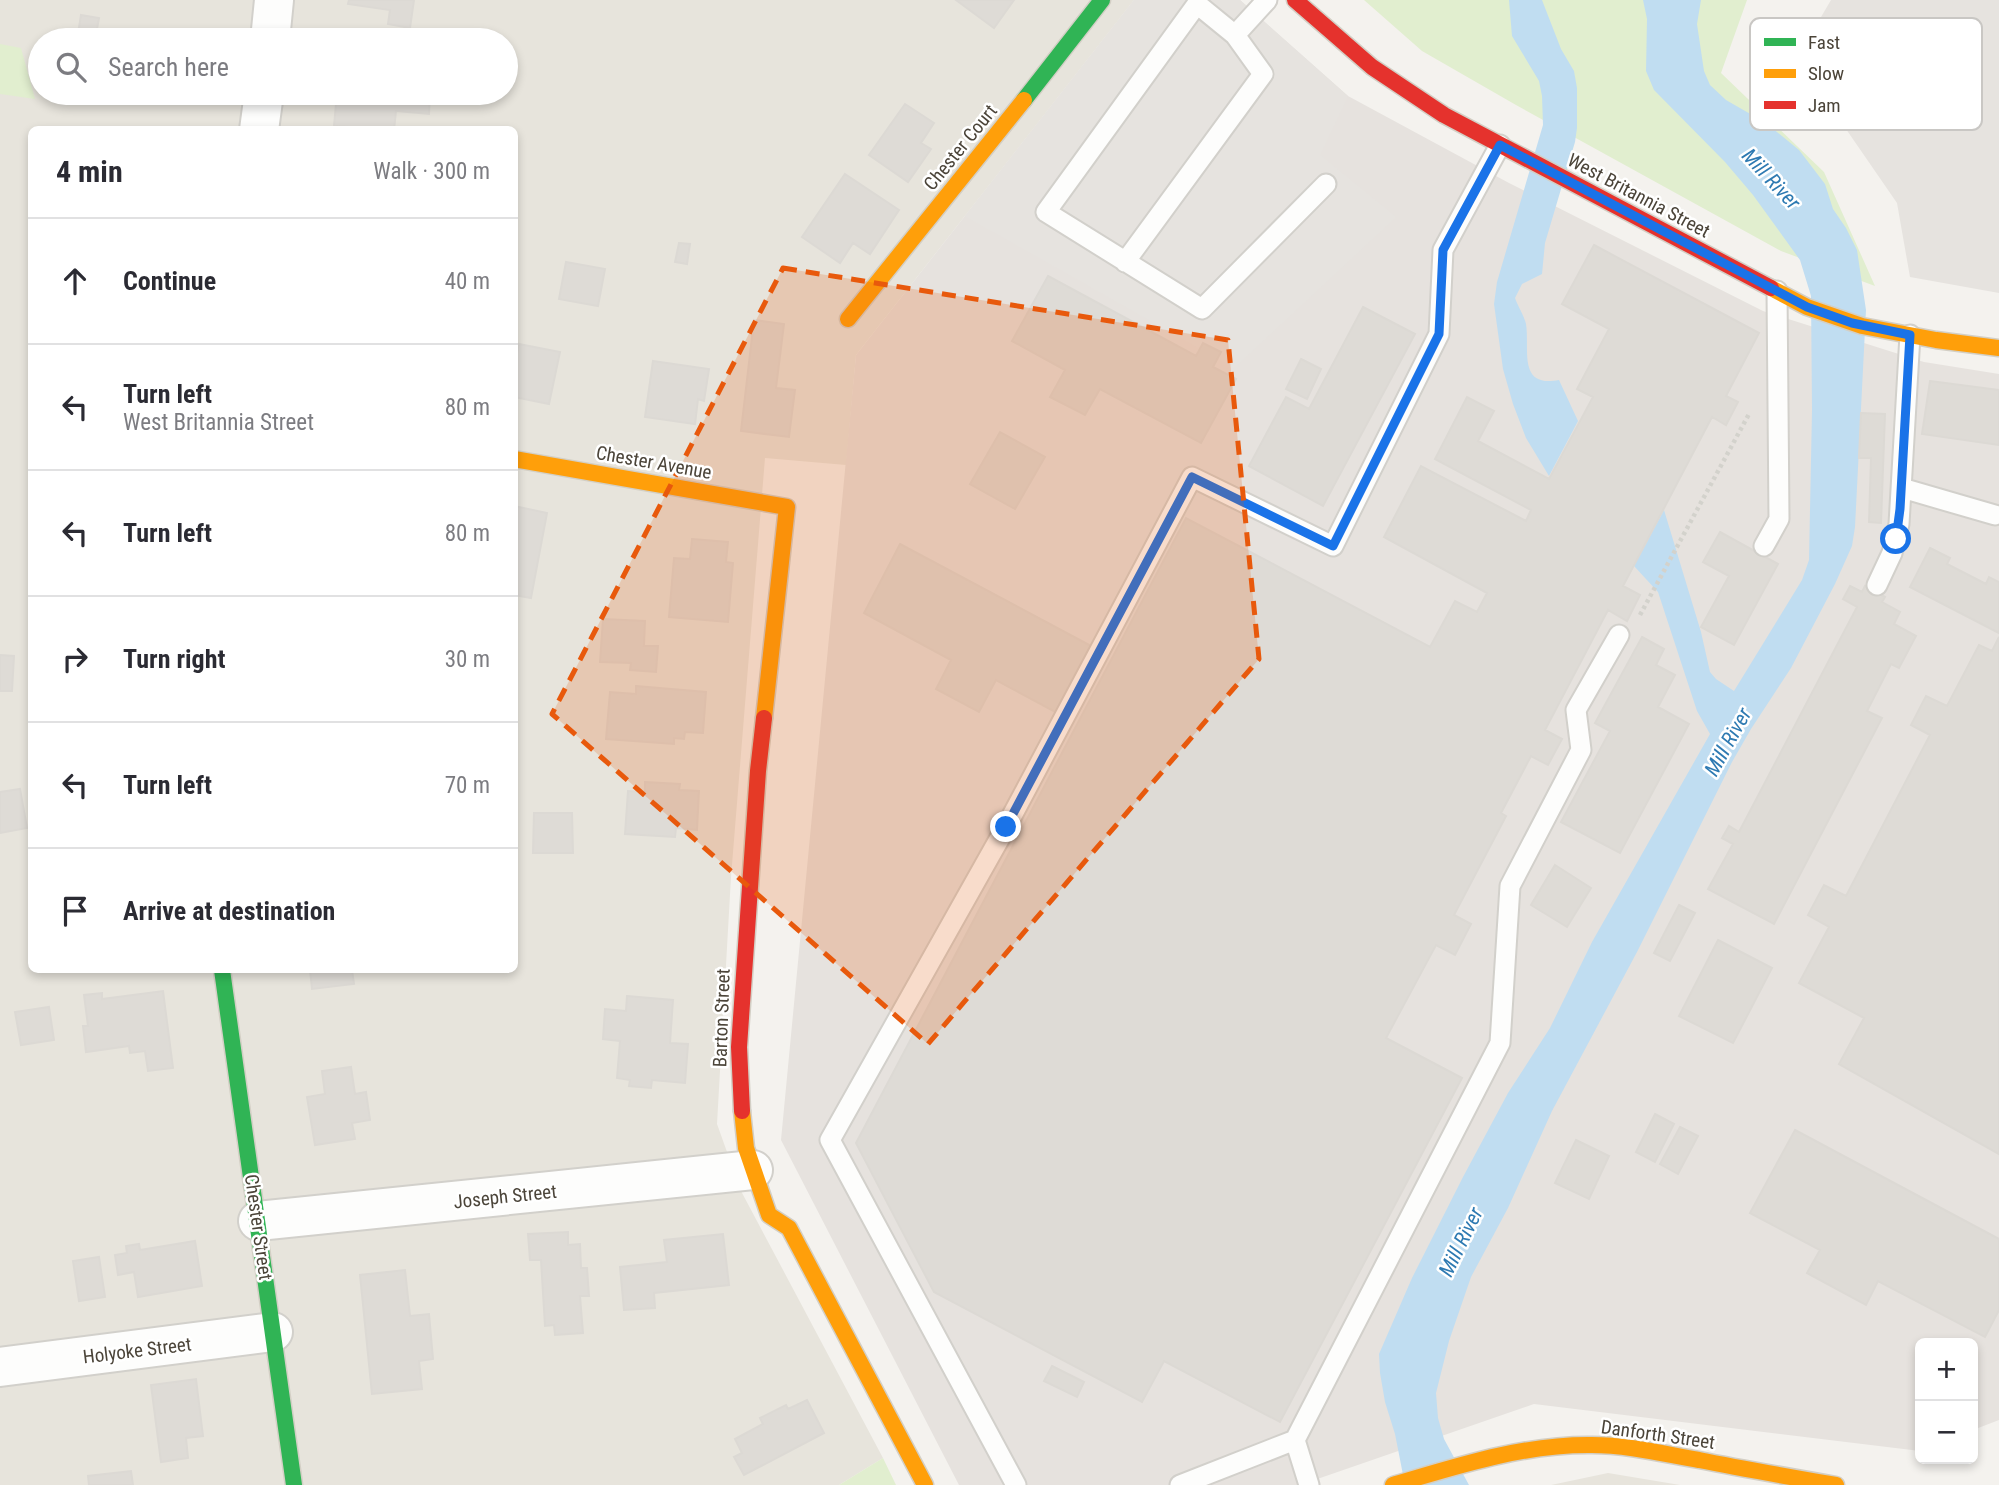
<!DOCTYPE html>
<meta charset="utf-8">
<style>
:root{--surface:#fff;--page:#f7f7f7;--text:#2b2b33;--muted:#7c7c81;--line:#e1e1e2}
body{margin:0;font-family:"Roboto Condensed",sans-serif;background:var(--page);color:var(--text)}
.controls{position:absolute;right:21px;bottom:21px;display:grid;overflow:hidden;border-radius:10px;box-shadow:0 4px 10px #0003}
.controls button{width:63px;height:63px;display:grid;place-items:center;padding:0;border:0;border-bottom:2px solid var(--line);background:var(--surface);color:var(--text);font:35px sans-serif}
.stop{position:absolute;width:21px;height:21px;margin:-16px;border:5px solid #1a73e8;border-radius:50%;background:#fff}
.stop.end{background:#1a73e8;border-color:#fff;box-shadow:0 2px 7px #0008}
.list{margin:0;padding:0;list-style:none}
h2{display:flex;justify-content:space-between;align-items:center;height:91px;margin:0;padding:0 28px;font-size:30px}
h2 small{font-size:23px;font-weight:400;color:var(--muted)}
.list li{display:grid;grid-template-columns:46px 1fr auto;gap:21px;align-items:center;box-sizing:border-box;height:126px;padding:0 28px;border-top:2px solid var(--line)}
.list b{display:block;font-size:26px;white-space:nowrap}
.list p{margin:0;font-size:23px;white-space:nowrap;color:var(--muted)}
.list em{font-size:23px;font-style:normal;color:var(--muted)}
.icon{flex:none;width:38px;height:38px;fill:none;stroke:currentColor;stroke-width:2;stroke-linecap:round;stroke-linejoin:round}
.map{position:relative;flex:none;width:1999px;height:1485px;overflow:hidden}
.search{position:absolute;background:var(--surface);box-shadow:0 4px 10px #0003;left:28px;top:28px;width:490px;height:77px;display:flex;align-items:center;gap:18px;box-sizing:border-box;padding:0 24px;border-radius:38px;color:var(--muted);font-size:26px}
.panel{position:absolute;background:var(--surface);box-shadow:0 4px 10px #0003;left:28px;top:126px;width:490px;height:847px;border-radius:10px}
.map>svg:first-child{display:block}
</style>
<div class="map">
<svg width="1999" height="1485" viewBox="0 0 1999 1485">
<rect width="100%" height="100%" fill="#f4f2ee"/>
<path fill="#e7e4dc" fill-rule="evenodd" d="M0 0H1134L856 355 846 465 765 458 731 877 717 1124 741 1191 883 1458 839 1485H0ZM40 40H506V93H40ZM32 130H514V970H32Z
M1608 1473 1680 1485H1551Z"/>
<path fill="#e6e2de" d="M1134 0H1240L1348 96 1509 183 1763 311 1924 362 1999 374V1420L1973 1430V1343H1920V1451L1534 1404 1300 1485H959L781 1140 856 355Z"/>
<path fill="#e1eecf" d="M1364 0H1747L1721 73 1824 172 1875 286 1781 251 1516 105 1422 51Z
M0 44 21 48 35 99 0 94Z
M883 1458 896 1485H839Z"/>
<path fill="#e6e3df" d="M1134 0H1240L1348 96 1320 155 1396 217 1234 368 965 216Z
M1831 0H1999V293L1910 277 1897 203 1797 58Z"/>
<path fill="#c0ddf1" d="M1509 0H1542L1561 49 1574 71 1577 88V128L1575 142 1545 243 1542 274 1522 284 1515 298C1518 307 1524 315 1526 324 1530 349 1517 388 1559 380L1578 421 1549 476 1526 438 1513 404 1503 369 1494 304 1497 282 1543 125 1542 96 1539 81 1512 36Z
M1643 0H1701L1697 24 1704 71 1710 85 1726 100 1766 123 1799 150 1825 184 1833 209 1846 228 1857 250 1866 310 1855 527 1852 546 1835 584 1791 668 1751 729 1732 762 1637 952 1552 1111 1508 1208 1471 1277 1449 1341 1436 1393 1438 1418 1444 1439 1469 1485H1405L1395 1434 1385 1402 1380 1373 1379 1354 1412 1278 1463 1177 1508 1093 1550 1028 1592 942 1710 734 1697 711 1658 592 1634 566 1664 510 1701 632 1710 672 1716 679 1734 691 1802 580 1809 560 1812 410 1811 296 1800 260 1753 195 1725 162 1654 90 1646 71 1647 19Z"/>
<path fill="#dedbd6" stroke="#dcd9d4" stroke-width="2" d="M349 0H414L410 28 388 24 390 10 348 4Z
M956 0H1014L994 28Z
M81 15 99 18 95 40H77Z
M141 34 179 38V40H140Z
M337 93H430L429 114 396 111 394 130 334 126Z
M905 104 934 123 921 143 931 149 908 182 869 155Z
M845 174 899 210 870 254 853 243 840 263 802 237Z
M679 243 690 244 687 264 675 262Z
M1594 245 1759 333 1726 396 1738 402 1726 425 1712 417 1623 586 1640 595 1627 621 1608 610 1545 730 1562 739 1548 765 1531 756 1501 813 1506 816 1454 915 1471 924 1455 955 1436 945 1386 1038 1462 1078 1280 1422 1164 1361 1142 1402 934 1292 856 1143 1186 518 1430 647 1455 601 1477 612 1487 593 1384 537 1421 466 1526 521 1531 510 1435 459 1467 397 1494 411 1478 441 1549 479 1593 397 1577 389 1609 329 1562 304Z
M566 262 605 269 598 306 559 299Z
M1048 276 1196 356 1203 343 1221 352 1213 367 1236 379 1201 443 1100 389 1085 415 1050 397 1065 370 1012 341Z
M1363 307 1415 334 1323 506 1249 466 1286 397 1309 409Z
M754 320 784 324 776 388 795 390 789 437 741 431Z
M519 344 560 352 549 404 514 397V367Z
M1301 359 1321 369 1307 399 1286 389Z
M653 361 709 369 704 401 698 399 695 424 645 417Z
M1930 381 1999 390V445L1922 434Z
M1861 413 1885 414 1881 523 1869 522 1871 458H1859Z
M1000 432 1045 457 1015 509 970 484Z
M514 506 547 513 531 598 514 595Z
M1720 532 1778 564 1734 645 1701 627 1729 576 1703 562Z
M692 539 728 542 726 562 733 563 728 622 669 617 674 558 690 559Z
M900 544 1093 647 1057 713 996 680 979 712 936 689 951 660 864 613Z
M1930 548 1950 558 1947 564 1986 584 1989 577 1999 582V633L1910 587Z
M1850 586 1862 592 1865 586 1885 597 1882 602 1900 612 1894 624 1916 636 1899 668 1891 664 1867 711 1882 718 1774 924 1708 889 1733 844 1722 838 1729 826 1739 832 1857 607 1843 599Z
M603 619 645 621 644 646H658L656 672 630 670 631 663 600 662Z
M1642 637 1664 649 1656 665 1675 675 1658 707 1689 724 1620 853 1561 822 1610 731 1595 723Z
M1999 637V1154L1839 1064 1864 1018 1799 983 1829 927 1808 915 1824 885 1846 896 1930 735 1911 725 1926 696 1947 706 1979 645 1992 651Z
M0 655 14 656 12 691H0Z
M636 686 706 692 703 733 685 732 684 739 674 738V744L606 739 610 692 636 694Z
M645 782 680 784 679 790 699 791 697 830 676 828 675 837 625 834 628 791 645 792Z
M20 789 27 828 0 833V792Z
M534 813H572L573 853H533Z
M1555 865 1591 888 1567 927 1531 905Z
M1679 905 1695 913 1670 961 1654 953Z
M1718 940 1772 968 1733 1043 1679 1016Z
M310 970H352L354 984 312 989Z
M163 991 173 1068 148 1071 145 1051 130 1053 129 1046 86 1052 83 1026H88L84 995 102 993V999Z
M627 996 673 1000 670 1043 688 1044 685 1083 652 1080 651 1088 629 1086 630 1080 617 1078 620 1041 603 1039 605 1009 626 1011Z
M49 1007 54 1040 21 1045 15 1012Z
M351 1067 355 1094 366 1092 370 1120 352 1123 355 1139 315 1145 307 1097 325 1094 322 1071Z
M1655 1114 1674 1124 1655 1162 1636 1152Z
M1680 1127 1698 1136 1678 1174 1660 1164Z
M1795 1130 1999 1239V1310L1985 1337 1878 1281 1866 1305 1807 1273 1820 1250 1750 1213Z
M1576 1140 1609 1156 1589 1199 1555 1183Z
M568 1232V1245L580 1244 581 1268H587L589 1296H580L583 1333 555 1335 554 1325 545 1326 541 1260H530L528 1234Z
M723 1234 729 1285 654 1293 655 1308 624 1310 620 1267 667 1262 664 1240Z
M195 1241 202 1286 138 1297 134 1272 118 1275 115 1255 127 1253 126 1246 139 1244 140 1250Z
M99 1257 105 1297 79 1301 73 1261Z
M405 1270 410 1316 429 1314 433 1359 419 1361 422 1389 372 1394 360 1275Z
M1052 1366 1084 1382 1077 1397 1044 1381Z
M196 1379 203 1436 186 1438 188 1458 161 1462 151 1385Z
M807 1400 824 1433 744 1475 734 1457 742 1453 735 1439 763 1424 760 1418 786 1405 788 1409Z
M131 1471 133 1485H89L88 1476Z"/>
<g fill="none" stroke-linecap="round" stroke-linejoin="round">
<defs>
<path id="lane" d="M1267 0 1235 35 1197 4 1046 212 1202 309 1326 184
M1125 262 1263 74 1235 35
M1902 488 1995 515
M1764 546 1779 519 1777 291
M1877 585 1892 553 1899 524 1910 335
M1295 1440 1500 1043 1510 886 1581 750 1576 710 1619 635
M1016 1485 830 1140 1006 827 1192 477 1333 546 1439 334 1443 250 1500 145
M1180 1485 1295 1440 1309 1485"/>
<path id="street" d="M270 40 274 0
M259 130 264 93
M258 1221 753 1170
M0 1367 273 1332"/>
<path id="fast" d="M1024 100 1102 0
M222 970 294 1485"/>
<path id="slow" d="M1771 288 1807 307 1862 326 1936 340 1999 348
M848 319 1024 100
M514 459 787 507 764 718
M742 1111 746 1148 769 1215 789 1228 925 1485
M1393 1485C1457 1466 1524 1444 1592 1445 1628 1445 1664 1454 1699 1460 1744 1469 1790 1477 1836 1485"/>
<path id="jam" d="M1295 0 1372 67 1444 115 1771 288
M742 1111 739 1047 758 771 764 718"/>
</defs>
<use href="#lane" stroke="#d2d0cb" stroke-width="23"/>
<use href="#street" stroke="#d2d0cb" stroke-width="42"/>
<use href="#fast" stroke="#d3cfc5" stroke-width="19"/>
<use href="#slow" stroke="#d3cfc5" stroke-width="19"/>
<use href="#jam" stroke="#d3cfc5" stroke-width="19"/>
<path stroke="#d3d2cc" stroke-width="4.5" stroke-dasharray="3.5 3.5" stroke-linecap="butt" d="M1640 615 1749 414"/>
<use href="#lane" stroke="#fdfdfc" stroke-width="19"/>
<use href="#street" stroke="#fdfdfc" stroke-width="38"/>
<use href="#fast" stroke="#30b455" stroke-width="16"/>
<use href="#slow" stroke="#ff9f0a" stroke-width="16"/>
<use href="#jam" stroke="#e5322d" stroke-width="16"/>
</g>
<g fill="none" stroke-linecap="round" stroke-linejoin="round">
<path stroke="#1a73e8" stroke-width="9" d="M1006 827 1192 477 1333 546 1439 334 1443 250 1500 145 1807 307 1852 323 1910 335 1900 509 1896 539"/>
</g>
<path fill="#e8590c" fill-opacity="0.2" stroke="#e8590c" stroke-width="5" stroke-dasharray="14 9" stroke-linejoin="round" d="M783 268 1228 340 1259 659 928 1044 552 714Z"/>
<g text-anchor="middle" stroke-width="5" stroke-linejoin="round" paint-order="stroke">
<g font-size="19" fill="#4b4439" stroke="#fff">
<text transform="translate(960 147) rotate(-51)" y="7">Chester Court</text>
<text transform="translate(1639 195) rotate(28)" y="7">West Britannia Street</text>
<text transform="translate(654 462) rotate(10)" y="7">Chester Avenue</text>
<text transform="translate(721 1018) rotate(-88)" y="7">Barton Street</text>
<text transform="translate(505 1196) rotate(-6)" y="7">Joseph Street</text>
<text transform="translate(259 1227) rotate(82)" y="7">Chester Street</text>
<text transform="translate(137 1350) rotate(-7)" y="7">Holyoke Street</text>
<text transform="translate(1658 1434) rotate(8)" y="7">Danforth Street</text>
</g>
<g font-size="21" font-style="italic" fill="#2e7ab2" stroke="#fff">
<text transform="translate(1771 179) rotate(47)" y="7">Mill River</text>
<text transform="translate(1728 742) rotate(-61)" y="7">Mill River</text>
<text transform="translate(1461 1242) rotate(-64)" y="7">Mill River</text>
</g>
</g>
<rect x="1750" y="18" width="232" height="112" rx="10" fill="#fff" stroke="#c9c7c4" stroke-width="2"/>
<rect x="1764" y="38" width="32" height="8" fill="#30b455"/>
<rect x="1764" y="69" width="32" height="9" fill="#ff9f0a"/>
<rect x="1764" y="101" width="32" height="8" fill="#e5322d"/>
<g font-size="19" fill="#4b4439">
<text x="1808" y="49">Fast</text>
<text x="1808" y="80">Slow</text>
<text x="1808" y="112">Jam</text>
</g>
</svg>
<div class="controls">
<button>+</button>
<button>−</button>
</div>
<div class="stop" style="left:1896px;top:539px"></div>
<div class="stop end" style="left:1006px;top:827px"></div>
<div class="search"><svg class="icon" aria-label="search" viewBox="0 0 24 24"><circle cx="10" cy="10" r="6"/><path d="M15 15l6 6"/></svg>Search here</div>
<section class="panel">
<h2>4 min<small>Walk · 300 m</small></h2>
<ul class="list">
<li><svg class="icon" aria-label="ahead" viewBox="0 0 24 24"><path d="M12 20V5M6 11l6-6 6 6"/></svg><div><b>Continue</b></div><em>40 m</em></li>
<li><svg class="icon" aria-label="left" viewBox="0 0 24 24"><path d="M17 20v-9H6M10 6l-5 5 5 5"/></svg><div><b>Turn left</b><p>West Britannia Street</p></div><em>80 m</em></li>
<li><svg class="icon" aria-label="left" viewBox="0 0 24 24"><path d="M17 20v-9H6M10 6l-5 5 5 5"/></svg><div><b>Turn left</b></div><em>80 m</em></li>
<li><svg class="icon" aria-label="right" viewBox="0 0 24 24"><path d="M7 20v-9h11M14 6l5 5-5 5"/></svg><div><b>Turn right</b></div><em>30 m</em></li>
<li><svg class="icon" aria-label="left" viewBox="0 0 24 24"><path d="M17 20v-9H6M10 6l-5 5 5 5"/></svg><div><b>Turn left</b></div><em>70 m</em></li>
<li><svg class="icon" aria-label="arrive" viewBox="0 0 24 24"><path d="M6 21V4h12l-3 4 3 4H6"/></svg><div><b>Arrive at destination</b></div></li>
</ul>
</section>
</div>
